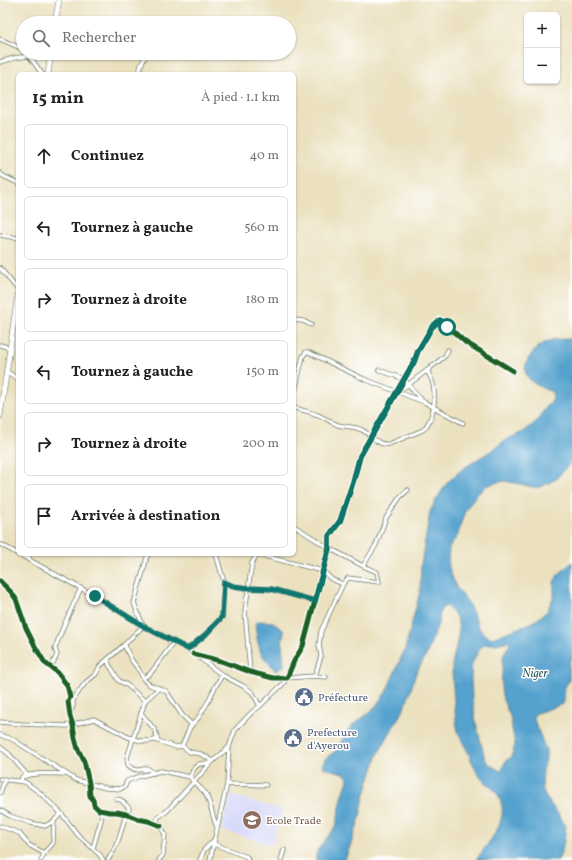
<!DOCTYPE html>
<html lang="fr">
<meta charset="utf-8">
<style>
:root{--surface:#fff;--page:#f2f2f2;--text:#222;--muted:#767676;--line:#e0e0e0}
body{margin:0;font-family:Vollkorn,serif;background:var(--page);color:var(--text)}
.controls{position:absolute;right:12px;top:12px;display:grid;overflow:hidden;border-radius:6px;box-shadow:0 1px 3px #0004}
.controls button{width:36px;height:36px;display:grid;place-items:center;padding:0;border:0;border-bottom:1px solid var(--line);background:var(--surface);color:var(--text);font:20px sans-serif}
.stop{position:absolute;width:12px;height:12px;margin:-9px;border:3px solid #0f766e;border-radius:50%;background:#fff}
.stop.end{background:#0f766e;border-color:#fff;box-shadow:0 1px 4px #0008}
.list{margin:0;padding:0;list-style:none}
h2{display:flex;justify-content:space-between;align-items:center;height:52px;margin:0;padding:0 16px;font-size:17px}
h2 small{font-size:13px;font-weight:400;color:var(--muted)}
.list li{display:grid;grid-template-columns:26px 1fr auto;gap:12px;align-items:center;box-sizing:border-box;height:64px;margin:0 8px 8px;padding:0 8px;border:1px solid var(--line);border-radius:6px}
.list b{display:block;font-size:15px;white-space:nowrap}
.list em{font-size:13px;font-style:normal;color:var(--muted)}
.icon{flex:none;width:22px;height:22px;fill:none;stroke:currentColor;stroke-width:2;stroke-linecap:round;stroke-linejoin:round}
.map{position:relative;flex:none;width:572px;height:860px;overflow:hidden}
.search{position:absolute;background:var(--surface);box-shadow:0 1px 3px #0004;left:16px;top:16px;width:280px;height:44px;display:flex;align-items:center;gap:10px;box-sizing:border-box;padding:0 14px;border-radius:22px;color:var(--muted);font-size:15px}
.panel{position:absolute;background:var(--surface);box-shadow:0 1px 3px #0004;left:16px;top:72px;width:280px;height:484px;border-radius:6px}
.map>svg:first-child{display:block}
</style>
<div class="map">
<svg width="572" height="860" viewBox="0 0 572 860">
<rect width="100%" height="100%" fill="#fff"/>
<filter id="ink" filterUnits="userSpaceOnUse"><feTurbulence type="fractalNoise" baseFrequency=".025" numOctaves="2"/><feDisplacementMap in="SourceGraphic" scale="8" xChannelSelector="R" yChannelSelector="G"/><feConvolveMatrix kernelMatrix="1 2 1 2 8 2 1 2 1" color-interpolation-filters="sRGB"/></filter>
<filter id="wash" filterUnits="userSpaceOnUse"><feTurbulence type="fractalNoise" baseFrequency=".012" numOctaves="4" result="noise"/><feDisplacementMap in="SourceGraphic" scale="16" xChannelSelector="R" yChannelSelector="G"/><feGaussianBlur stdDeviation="0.9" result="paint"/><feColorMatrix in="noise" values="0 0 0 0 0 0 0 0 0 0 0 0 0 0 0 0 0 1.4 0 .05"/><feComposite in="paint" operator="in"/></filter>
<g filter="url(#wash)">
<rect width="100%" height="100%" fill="#ebe1bf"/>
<path fill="#d5d8f9" d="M231 795 282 810 272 845 221 830Z"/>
<path fill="#55a2ce" stroke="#3a7081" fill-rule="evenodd" d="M565 339H572V459L571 462 556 479 541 487H533L515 483 504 481 494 483 486 486 476 495 465 511 460 526 458 535 449 548 448 562 449 568 456 587 468 602 479 628 484 634 492 638 524 626 538 619 547 611 554 596V582L558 575 572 562V659L570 660C568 667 570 672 569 679 568 684 564 687 564 691 563 696 566 698 563 704L537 713 534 715 533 717 546 750V759L543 770 542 787 545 796 561 818 566 827 563 847 558 860H476C486 846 505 825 502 807 500 789 486 786 478 773 474 767 471 760 469 754 465 747 461 739 458 732 457 728 457 724 456 720 454 704 453 688 452 671 451 650 471 623 446 606L442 608 440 612 439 621 426 656 416 673 410 693 403 710 378 754 364 797 359 821 345 860H316V856L317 851 336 826 343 794 348 780 347 776 343 773 324 768 323 764 325 759 333 753 339 746 347 731 354 724 372 711 386 692 405 649 420 592 421 564 430 512 436 500 447 483 461 470 481 457 491 451 507 439 522 433 537 421 541 414 552 400 553 396 552 392C543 388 530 384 526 374 521 362 538 344 549 341 554 339 560 339 565 339ZM505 642H508L510 644 506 650 503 657 501 689 503 700 510 716 515 745 511 757 505 762 502 770 500 771 488 763 485 759 476 723 472 698 471 678 472 664 480 648 485 644H495Z
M260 621 273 622 284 631 282 644 284 666 276 671 261 654 257 639 255 623Z"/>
</g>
<g filter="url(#ink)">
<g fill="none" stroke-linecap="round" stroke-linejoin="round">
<defs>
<path id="street" d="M0 39 23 49
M25 53 33 61 42 74
M31 53 37 55 50 59
M0 62 14 58 37 55
M139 74 141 65 147 53
M0 173 3 176 18 183
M0 235 18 238
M0 268 18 290
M294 320 303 321 311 325
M0 345 10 348
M379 370 404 379 416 394 421 399
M6 371 18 379
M398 391 409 384 429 369
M294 395 303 356 306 352H308L364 379 424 402 463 423
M294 408C302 410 311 412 318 415 325 418 331 422 338 425 346 427 355 426 362 430 372 435 377 446 389 444L423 430C434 419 436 399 433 384 432 380 430 376 428 372L429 369 445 356 448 350
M294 526 329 548 363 566
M0 544 95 596 143 626 188 649 222 675 243 686 252 692 260 706
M29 554V560
M256 554 323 571 331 579 343 584
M0 581 11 592 16 599 26 628 36 648 45 663 57 672 67 685 70 697 68 701 70 716 73 725 75 738 78 749 84 761 89 783 90 796 93 799 94 805 99 810 110 812H117L126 814 138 819 148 821 161 826
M224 582 233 586 248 588 271 589 315 601
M125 644 126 649 132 661 139 670 144 680 150 685 166 691 182 715 192 725
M188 649 205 635 222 617 224 582 216 554
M193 654 221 661 250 672 273 678H287L294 661 303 646 329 548V536L340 521 353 482 360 456 414 362 418 351 432 327 440 320 455 333 465 342 513 371
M108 659 109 665 112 669 119 681 127 685 145 701
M51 667 57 655 55 648 64 625 81 588
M250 672 245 611 252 563 257 554
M315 676 321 656 319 645 321 631 343 584 348 578 379 582 377 572 363 566 376 545 386 518 400 497 408 490
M143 678 150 674 174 642
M141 713 155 730 158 741
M70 714 73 706V700L85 683 96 674 100 666 125 644 143 626 134 603 148 554
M0 722 22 724 67 726 94 719 128 737 141 741H149L155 740 176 747 182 746
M0 735 12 739 76 780 106 788 120 789 125 786 127 781 140 776 161 771 190 777
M0 747 9 754 27 775
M213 761 201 754 190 752 182 746 190 727 199 717 209 700 212 693 222 675
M154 773 147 768C139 771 135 771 128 765L127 758 145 701 159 688
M0 779 25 782 39 792 61 813 78 835 100 855 103 860
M21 781 22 777C36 772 51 774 66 774
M227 784 266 785
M0 793 5 779
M116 799 121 800 129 808 128 815
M0 810 10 816 31 823 45 826 54 821
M0 826 19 833 29 845 44 853 53 843 54 821 61 813
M217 827C212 817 211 802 205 793 201 787 195 785 190 777L194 768 199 764 211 763 229 747 235 730 251 713 260 706 284 683 287 678 315 676 326 677
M214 844 247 857 248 860
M93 848 101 820 102 811
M41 860 43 856 44 853
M108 860C118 846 121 831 126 814
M159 860 163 855 165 834 157 821 158 817 166 812 211 763
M200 860 204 850 214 840
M210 860 227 784 229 747
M281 860 284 850"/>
<path id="primary" d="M55 23 59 0
M48 74 51 53
M0 416 18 294"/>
</defs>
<use href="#street" stroke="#667665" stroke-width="5"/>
<use href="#primary" stroke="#667665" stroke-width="6"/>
<use href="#street" stroke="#fff" stroke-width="3.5"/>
<use href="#primary" stroke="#fff" stroke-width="5"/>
<defs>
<path id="cycleway" d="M0 581 11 592 16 599 26 628 36 648 45 663 57 672 67 685 70 697 68 701 70 716 73 725 75 738 78 749 84 761 89 783 90 796 93 799 94 805 99 810 110 812H117L126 814 138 819 148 821 161 826
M193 654 221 661 250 672 273 678H287L294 661 303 646 329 548V536L340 521 353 482 360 456 414 362 418 351 432 327 440 320 455 333 465 342 513 371"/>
</defs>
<use href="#cycleway" stroke="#fff" stroke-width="8"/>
<use href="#cycleway" stroke="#1b5e20" stroke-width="5"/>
</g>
</g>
<g fill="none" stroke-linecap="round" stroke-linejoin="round" filter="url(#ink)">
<path stroke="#0f766e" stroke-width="5" d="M95 596 143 626 188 649 205 635 222 617 224 582 233 586 248 588 271 589 315 601 329 548V536L340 521 353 482 360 456 414 362 418 351 432 327 440 320 447 327"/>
</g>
<defs>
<symbol id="civic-disc" viewBox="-11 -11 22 22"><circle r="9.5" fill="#5c6f8a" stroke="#fff"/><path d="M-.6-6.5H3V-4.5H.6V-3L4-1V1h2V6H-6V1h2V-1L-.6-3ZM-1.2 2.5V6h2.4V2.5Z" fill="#fff"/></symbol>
<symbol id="school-disc" viewBox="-11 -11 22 22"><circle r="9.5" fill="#8d6e63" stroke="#fff"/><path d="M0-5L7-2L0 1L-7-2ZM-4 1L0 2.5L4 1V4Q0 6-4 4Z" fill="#fff"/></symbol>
</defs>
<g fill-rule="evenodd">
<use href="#civic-disc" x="293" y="686" width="22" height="22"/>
<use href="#civic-disc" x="282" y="727" width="22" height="22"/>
<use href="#school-disc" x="241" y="809" width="22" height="22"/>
</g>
<g text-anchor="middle" stroke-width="3" stroke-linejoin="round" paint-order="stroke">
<g font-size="11" fill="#4e5e75" stroke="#fff" text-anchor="start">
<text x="318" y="701">Préfecture</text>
<text x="307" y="736">Prefecture<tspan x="307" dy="13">d'Ayerou</tspan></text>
</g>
<g font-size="11" fill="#785e54" stroke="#fff" text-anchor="start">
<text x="266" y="824">Ecole Trade</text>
</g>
<g font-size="12" font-style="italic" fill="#32606a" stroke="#fff">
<text x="535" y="677">Niger</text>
</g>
</g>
</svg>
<div class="controls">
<button>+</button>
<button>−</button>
</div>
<div class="stop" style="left:447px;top:327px"></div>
<div class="stop end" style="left:95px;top:596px"></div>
<div class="search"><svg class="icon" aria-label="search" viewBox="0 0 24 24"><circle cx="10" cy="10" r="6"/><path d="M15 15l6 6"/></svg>Rechercher</div>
<section class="panel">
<h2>15 min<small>À pied · 1.1 km</small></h2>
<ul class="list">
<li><svg class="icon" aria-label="ahead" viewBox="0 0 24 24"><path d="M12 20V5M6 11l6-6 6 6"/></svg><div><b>Continuez</b></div><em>40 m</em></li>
<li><svg class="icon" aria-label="left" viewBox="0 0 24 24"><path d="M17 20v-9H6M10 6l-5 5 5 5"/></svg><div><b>Tournez à gauche</b></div><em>560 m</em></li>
<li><svg class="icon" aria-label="right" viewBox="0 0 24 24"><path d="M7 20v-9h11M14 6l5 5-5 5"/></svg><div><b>Tournez à droite</b></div><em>180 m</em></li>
<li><svg class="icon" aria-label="left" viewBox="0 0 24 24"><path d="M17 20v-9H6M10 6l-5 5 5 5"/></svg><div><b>Tournez à gauche</b></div><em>150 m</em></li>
<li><svg class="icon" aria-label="right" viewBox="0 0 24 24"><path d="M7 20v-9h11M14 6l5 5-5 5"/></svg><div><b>Tournez à droite</b></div><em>200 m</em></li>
<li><svg class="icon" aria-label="arrive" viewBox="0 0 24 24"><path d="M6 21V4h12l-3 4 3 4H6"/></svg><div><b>Arrivée à destination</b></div></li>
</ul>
</section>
</div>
